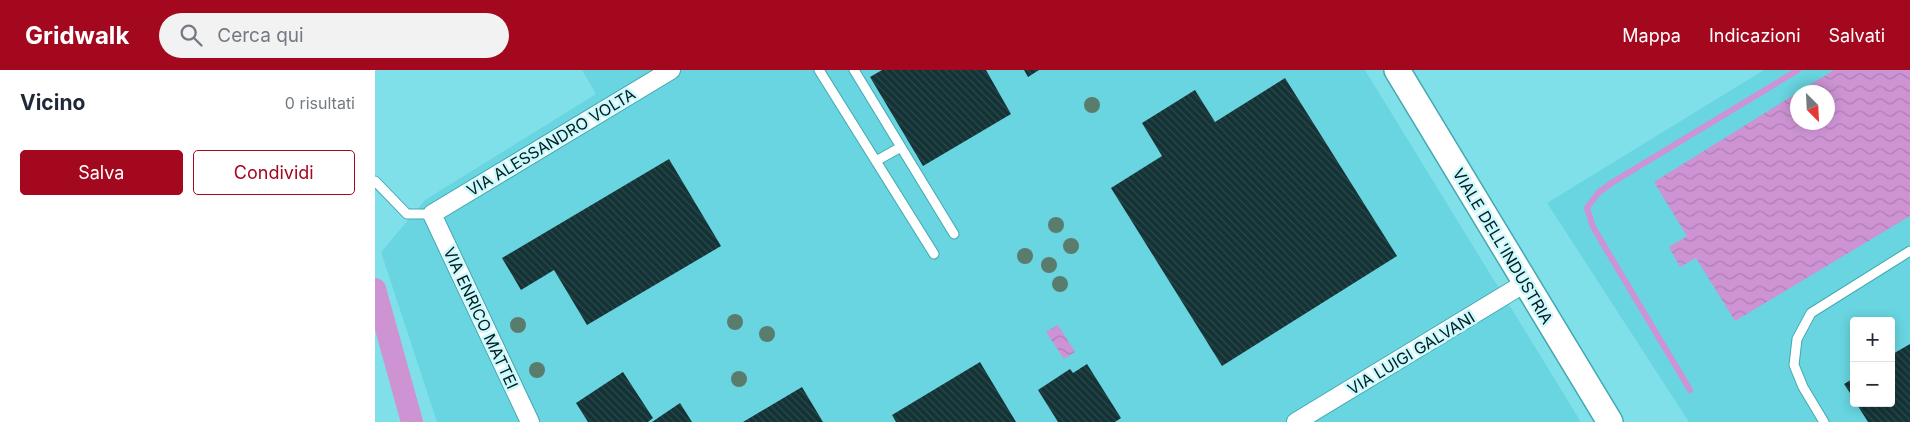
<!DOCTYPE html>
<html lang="it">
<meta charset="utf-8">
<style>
:root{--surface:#fff;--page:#f2f2f3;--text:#1f2937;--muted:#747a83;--line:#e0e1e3;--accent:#a3081e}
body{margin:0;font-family:Inter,sans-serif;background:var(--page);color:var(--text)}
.controls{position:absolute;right:15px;bottom:15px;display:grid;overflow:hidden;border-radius:5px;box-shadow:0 2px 12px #0003}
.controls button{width:45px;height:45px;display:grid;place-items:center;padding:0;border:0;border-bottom:1px solid var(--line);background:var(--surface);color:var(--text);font:25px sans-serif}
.compass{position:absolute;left:1415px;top:15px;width:45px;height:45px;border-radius:50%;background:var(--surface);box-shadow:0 2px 12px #0003;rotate:156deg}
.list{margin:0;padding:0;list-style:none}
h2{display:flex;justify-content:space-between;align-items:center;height:65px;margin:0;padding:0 20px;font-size:21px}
h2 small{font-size:16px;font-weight:400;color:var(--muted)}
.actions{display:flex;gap:10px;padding:15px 20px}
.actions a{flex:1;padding:11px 0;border:1px solid var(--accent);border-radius:5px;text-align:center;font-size:18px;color:var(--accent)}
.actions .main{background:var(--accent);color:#fff}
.icon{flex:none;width:28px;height:28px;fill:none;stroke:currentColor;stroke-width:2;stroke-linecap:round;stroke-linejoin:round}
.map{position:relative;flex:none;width:1535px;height:352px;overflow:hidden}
header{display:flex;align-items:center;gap:30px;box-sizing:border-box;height:70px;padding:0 25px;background:var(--accent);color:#fff}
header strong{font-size:24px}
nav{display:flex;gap:28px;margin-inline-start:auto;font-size:18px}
.search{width:350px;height:45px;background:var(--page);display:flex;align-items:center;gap:12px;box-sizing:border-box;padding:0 18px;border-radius:28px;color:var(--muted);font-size:19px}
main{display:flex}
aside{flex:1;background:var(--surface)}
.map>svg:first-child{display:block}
</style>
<header>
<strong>Gridwalk</strong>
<div class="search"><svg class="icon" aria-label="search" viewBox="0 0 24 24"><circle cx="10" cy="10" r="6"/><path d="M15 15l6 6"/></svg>Cerca qui</div>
<nav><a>Mappa</a><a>Indicazioni</a><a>Salvati</a></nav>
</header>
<main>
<aside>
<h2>Vicino<small>0 risultati</small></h2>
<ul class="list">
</ul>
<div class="actions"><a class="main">Salva</a><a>Condividi</a></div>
</aside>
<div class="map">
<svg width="1535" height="352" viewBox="0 0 1535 352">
<defs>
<pattern id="water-waves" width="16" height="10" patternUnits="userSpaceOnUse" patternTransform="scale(1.25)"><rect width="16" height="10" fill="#cd93d3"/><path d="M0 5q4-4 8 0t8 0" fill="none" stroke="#ae7eb5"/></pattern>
<pattern id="building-back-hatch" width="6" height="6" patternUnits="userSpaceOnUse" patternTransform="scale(1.25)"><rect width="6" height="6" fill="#143336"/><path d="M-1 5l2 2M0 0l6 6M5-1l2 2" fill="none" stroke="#2c484a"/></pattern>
</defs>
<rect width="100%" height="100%" fill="#80e0ea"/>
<path fill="#68d5e0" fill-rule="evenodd" d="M207 0H990L1206 352H62L6 182 50 130 221 24Z
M1389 0H1535V352H1314L1172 133ZM1422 22H1452V52H1422ZM1479 251H1516V333H1479Z"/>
<path fill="url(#water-waves)" d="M1459 0H1535V146L1360 251 1321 188 1305 197 1294 177 1312 166 1279 112 1422 23V52H1452V22H1423Z
M683 255 700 282 689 289 671 262Z"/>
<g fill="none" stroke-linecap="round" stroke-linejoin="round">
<path stroke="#cd93d3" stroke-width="6" d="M1315 320 1218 157 1212 138 1223 123 1238 112 1423 0"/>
<path stroke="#cd93d3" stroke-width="22" d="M0 219 37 352"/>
</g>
<path fill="url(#building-back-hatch)" d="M507 0H611L636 44 548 96 495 7Z
M649 0H664L653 7Z
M910 8 1022 186 847 296 736 118 787 86 767 53 820 20 840 52Z
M294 89 346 176 212 255 179 200 146 220 127 188Z
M1535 274V352H1493L1481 333H1516V285Z
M605 292 641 352H521L517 345Z
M712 294 746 348 740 352H683L663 320 695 299 698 303Z
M248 302 278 348 273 352H213L201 333Z
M1479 308V329L1469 314Z
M427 317 448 352H368Z
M305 333 317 352H277Z"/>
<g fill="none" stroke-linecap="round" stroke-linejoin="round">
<defs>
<path id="service" d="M444 0 559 184
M479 0 579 164
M501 91 526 77
M0 111 32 144H57
M1449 352 1428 317 1419 295 1422 269 1436 243 1535 181"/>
<path id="minor" d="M155 352 57 144 296 0
M921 352 1150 213"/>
<path id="secondary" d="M1022 0 1235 352"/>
</defs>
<use href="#service" stroke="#44a8b1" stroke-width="11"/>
<use href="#minor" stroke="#44a8b1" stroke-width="20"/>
<use href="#secondary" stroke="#44a8b1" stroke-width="28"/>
<use href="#service" stroke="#fff" stroke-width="9"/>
<use href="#minor" stroke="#fff" stroke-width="18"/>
<use href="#secondary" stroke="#fff" stroke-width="25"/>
</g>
<g fill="#5a7c6d">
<circle cx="717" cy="35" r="8"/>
<circle cx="681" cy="155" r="8"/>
<circle cx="696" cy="176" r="8"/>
<circle cx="650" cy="186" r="8"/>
<circle cx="674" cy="195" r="8"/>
<circle cx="685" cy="214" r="8"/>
<circle cx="360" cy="252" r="8"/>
<circle cx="143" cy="255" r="8"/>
<circle cx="392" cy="264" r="8"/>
<circle cx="162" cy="300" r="8"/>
<circle cx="364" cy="309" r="8"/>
</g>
<g text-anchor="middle" stroke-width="5" stroke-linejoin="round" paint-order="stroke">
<g font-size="16" fill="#001e20" stroke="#ccf9fd">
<text transform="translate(176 72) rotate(-31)" y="6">VIA ALESSANDRO VOLTA</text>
<text transform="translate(1128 176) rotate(59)" y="6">VIALE DELL'INDUSTRIA</text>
<text transform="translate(106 248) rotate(65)" y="6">VIA ENRICO MATTEI</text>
<text transform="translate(1036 283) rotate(-31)" y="6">VIA LUIGI GALVANI</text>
</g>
</g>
</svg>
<div class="controls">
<button>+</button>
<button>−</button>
</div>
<svg class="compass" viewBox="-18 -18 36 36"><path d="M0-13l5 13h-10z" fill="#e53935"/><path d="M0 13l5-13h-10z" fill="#747a83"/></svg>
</div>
</main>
